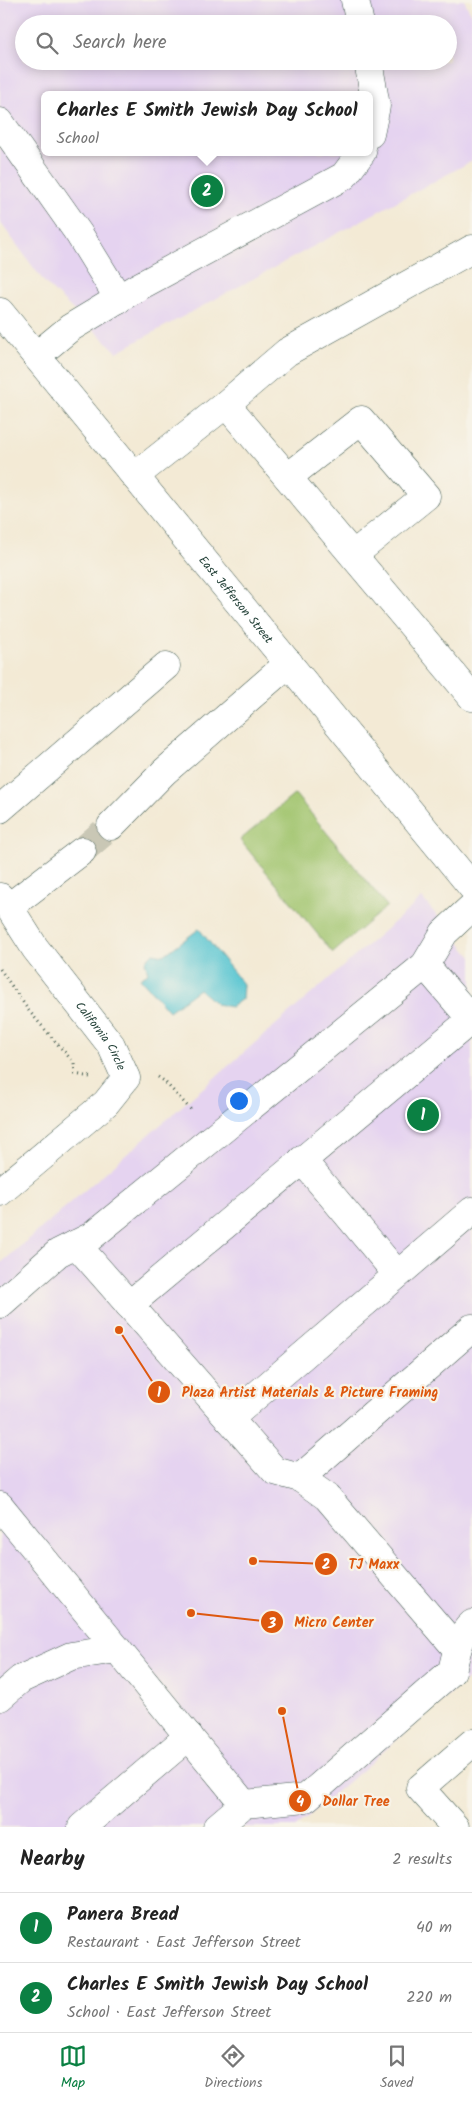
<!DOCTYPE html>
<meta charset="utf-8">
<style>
:root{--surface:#fff;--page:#f6f6f6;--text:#222;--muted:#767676;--line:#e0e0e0;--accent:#0b8043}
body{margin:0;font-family:Kalam,sans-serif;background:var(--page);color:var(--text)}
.you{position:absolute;left:238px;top:1100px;width:18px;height:18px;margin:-12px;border:4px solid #fff;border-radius:50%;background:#1a73e8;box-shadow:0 0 0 8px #1a73e833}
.badge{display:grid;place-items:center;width:32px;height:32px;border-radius:50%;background:var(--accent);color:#fff;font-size:16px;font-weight:700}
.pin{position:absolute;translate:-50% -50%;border:2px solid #fff;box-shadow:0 1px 5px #0006}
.popup{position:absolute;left:41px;top:91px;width:332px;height:65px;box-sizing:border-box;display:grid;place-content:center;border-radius:8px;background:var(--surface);filter:drop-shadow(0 1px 4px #0005);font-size:16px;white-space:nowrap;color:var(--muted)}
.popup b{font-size:19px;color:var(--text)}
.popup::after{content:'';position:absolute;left:50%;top:100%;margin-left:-10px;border:10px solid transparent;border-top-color:var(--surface)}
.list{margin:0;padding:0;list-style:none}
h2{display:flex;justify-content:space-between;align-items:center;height:65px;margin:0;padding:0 20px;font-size:21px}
h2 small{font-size:16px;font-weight:400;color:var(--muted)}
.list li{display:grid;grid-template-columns:32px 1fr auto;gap:15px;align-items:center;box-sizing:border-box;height:70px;padding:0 20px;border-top:1px solid var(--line)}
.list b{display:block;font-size:19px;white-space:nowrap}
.list p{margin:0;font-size:16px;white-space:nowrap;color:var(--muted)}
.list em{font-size:16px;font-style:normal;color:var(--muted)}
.icon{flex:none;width:28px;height:28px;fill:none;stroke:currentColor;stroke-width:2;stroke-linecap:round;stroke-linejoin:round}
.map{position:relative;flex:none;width:472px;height:1827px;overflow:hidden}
.search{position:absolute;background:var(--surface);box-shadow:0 2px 12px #0003;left:15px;right:15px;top:15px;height:55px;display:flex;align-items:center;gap:12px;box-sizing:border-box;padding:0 18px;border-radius:28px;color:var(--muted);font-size:19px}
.sheet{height:205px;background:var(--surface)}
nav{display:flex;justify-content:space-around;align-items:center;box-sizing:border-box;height:70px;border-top:1px solid var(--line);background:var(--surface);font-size:14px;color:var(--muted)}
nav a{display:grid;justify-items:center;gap:2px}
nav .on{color:var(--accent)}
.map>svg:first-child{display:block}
</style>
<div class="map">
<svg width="472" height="1827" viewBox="0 0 472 1827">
<rect width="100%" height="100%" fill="#f7f3e8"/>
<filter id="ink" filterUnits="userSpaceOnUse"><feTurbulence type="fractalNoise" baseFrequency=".02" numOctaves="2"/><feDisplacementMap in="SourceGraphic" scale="10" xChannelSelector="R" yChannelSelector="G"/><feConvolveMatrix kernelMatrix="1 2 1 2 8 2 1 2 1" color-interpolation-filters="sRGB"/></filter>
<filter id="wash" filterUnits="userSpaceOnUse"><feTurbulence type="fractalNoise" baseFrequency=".0096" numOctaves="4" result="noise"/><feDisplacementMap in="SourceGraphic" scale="20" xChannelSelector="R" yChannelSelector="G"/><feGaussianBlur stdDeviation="1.12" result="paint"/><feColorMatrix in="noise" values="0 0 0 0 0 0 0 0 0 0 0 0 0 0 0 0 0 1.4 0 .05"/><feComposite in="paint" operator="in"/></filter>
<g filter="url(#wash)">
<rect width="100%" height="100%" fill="#f3ead5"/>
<path fill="#e5d3f0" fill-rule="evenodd" d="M0 0H464L472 15V161L117 352 45 283 0 222ZM24 24H448V61H24ZM44 95H370V152H44Z
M422 898 472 957V1675L296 1827H0V1264Z"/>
<path fill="#a0c46d" stroke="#608050" d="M295 794 387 906 333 953 240 840Z"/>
<path fill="#5ac6d2" stroke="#3c8283" d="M199 929 243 984 242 999 231 1007 216 1004 199 989 169 1011 140 978 148 973 145 961 153 953 164 955Z"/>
</g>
<g filter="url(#ink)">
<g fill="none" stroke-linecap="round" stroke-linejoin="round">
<path stroke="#c9c7b5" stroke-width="28" stroke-dasharray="28 14" stroke-linecap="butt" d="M82 851 111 826"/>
<defs>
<g id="minor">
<path d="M355 0 360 24"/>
<path d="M368 61 376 106 370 134"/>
<path d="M0 122 79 234 119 299"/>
<path id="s1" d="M0 312 472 887"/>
<path d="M36 356 70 328 138 287 344 176 362 152"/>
<path d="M226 404 287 352 472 249"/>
<path d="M135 476 226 404 472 697"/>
<path d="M288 477 361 420 426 496 353 555"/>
<path d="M0 809 166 666"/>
<path d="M111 826 164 772 289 663"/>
<path id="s2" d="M0 897 9 907 35 948 111 1045 126 1078 106 1103 0 1192"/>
<path d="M9 907 82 851"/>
<path d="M425 965 472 1020"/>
<path d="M302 1160 397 1274"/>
<path d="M76 1244 275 1471 300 1478 327 1497 457 1649"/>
<path d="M0 1304 58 1253 92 1236 425 965 444 933 472 907"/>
<path d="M129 1305 472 1019"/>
<path d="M229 1419 472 1211"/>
<path d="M300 1478 472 1328"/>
<path d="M0 1506 244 1804"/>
<path d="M0 1697 21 1679 71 1656 117 1649"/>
<path d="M82 1827 189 1736"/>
<path d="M217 1827 244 1804 306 1798 452 1671C456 1655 459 1635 472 1624"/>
<path d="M455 1827 420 1788 472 1743"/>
</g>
</defs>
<use href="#minor" stroke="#3f574c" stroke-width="29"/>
<path stroke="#3f574c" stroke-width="3" stroke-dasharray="1 4" stroke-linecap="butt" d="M0 969 29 1011 74 1063 75 1074 90 1077
M158 1077 164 1081 193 1112"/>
<use href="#minor" stroke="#fff" stroke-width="28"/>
</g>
</g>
<g text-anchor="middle" stroke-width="4.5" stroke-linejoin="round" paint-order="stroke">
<g font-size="12" fill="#1f3d34" stroke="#f7f3e8">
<text dy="4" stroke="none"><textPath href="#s1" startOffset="372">East Jefferson Street</textPath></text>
<text dy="4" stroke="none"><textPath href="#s2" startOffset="172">California Circle</textPath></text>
</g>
</g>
<path fill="none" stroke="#de580e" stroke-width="2" d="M119 1330L159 1392M253 1561L326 1564M191 1613L272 1622M282 1711L300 1801"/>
<g fill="#de580e" stroke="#f7f3e8" stroke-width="2">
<circle cx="119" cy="1330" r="5"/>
<circle cx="253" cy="1561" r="5"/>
<circle cx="191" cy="1613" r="5"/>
<circle cx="282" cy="1711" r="5"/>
<circle cx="159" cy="1392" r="12"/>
<circle cx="326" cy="1564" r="12"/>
<circle cx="272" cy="1622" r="12"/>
<circle cx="300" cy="1801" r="12"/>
</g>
<g font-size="15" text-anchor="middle" font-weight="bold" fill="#fff">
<text x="159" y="1397">1</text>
<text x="326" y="1569">2</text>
<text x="272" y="1628">3</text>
<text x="300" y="1806">4</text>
</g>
<g font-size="14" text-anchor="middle" font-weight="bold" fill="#de580e" stroke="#f7f3e8" stroke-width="4.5" stroke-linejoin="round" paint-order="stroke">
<text x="310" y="1397">Plaza Artist Materials &amp; Picture Framing</text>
<text x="374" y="1569">TJ Maxx</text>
<text x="334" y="1627">Micro Center</text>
<text x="356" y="1806">Dollar Tree</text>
</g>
</svg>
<div class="you"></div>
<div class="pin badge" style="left:423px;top:1115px">1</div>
<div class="pin badge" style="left:207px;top:191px">2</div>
<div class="popup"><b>Charles E Smith Jewish Day School</b>School</div>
<div class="search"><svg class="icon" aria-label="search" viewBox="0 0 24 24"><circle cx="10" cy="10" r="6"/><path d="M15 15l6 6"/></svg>Search here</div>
</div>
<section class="sheet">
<h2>Nearby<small>2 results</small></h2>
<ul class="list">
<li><span class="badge">1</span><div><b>Panera Bread</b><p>Restaurant · East Jefferson Street</p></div><em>40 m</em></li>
<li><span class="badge">2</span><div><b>Charles E Smith Jewish Day School</b><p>School · East Jefferson Street</p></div><em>220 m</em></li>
</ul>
</section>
<nav>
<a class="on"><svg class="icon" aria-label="map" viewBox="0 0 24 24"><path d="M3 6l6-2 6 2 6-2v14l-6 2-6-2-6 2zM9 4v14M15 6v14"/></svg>Map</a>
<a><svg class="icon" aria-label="directions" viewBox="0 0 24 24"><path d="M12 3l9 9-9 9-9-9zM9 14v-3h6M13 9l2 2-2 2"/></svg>Directions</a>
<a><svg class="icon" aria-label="saved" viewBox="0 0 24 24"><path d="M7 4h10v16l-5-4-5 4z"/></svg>Saved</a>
</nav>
